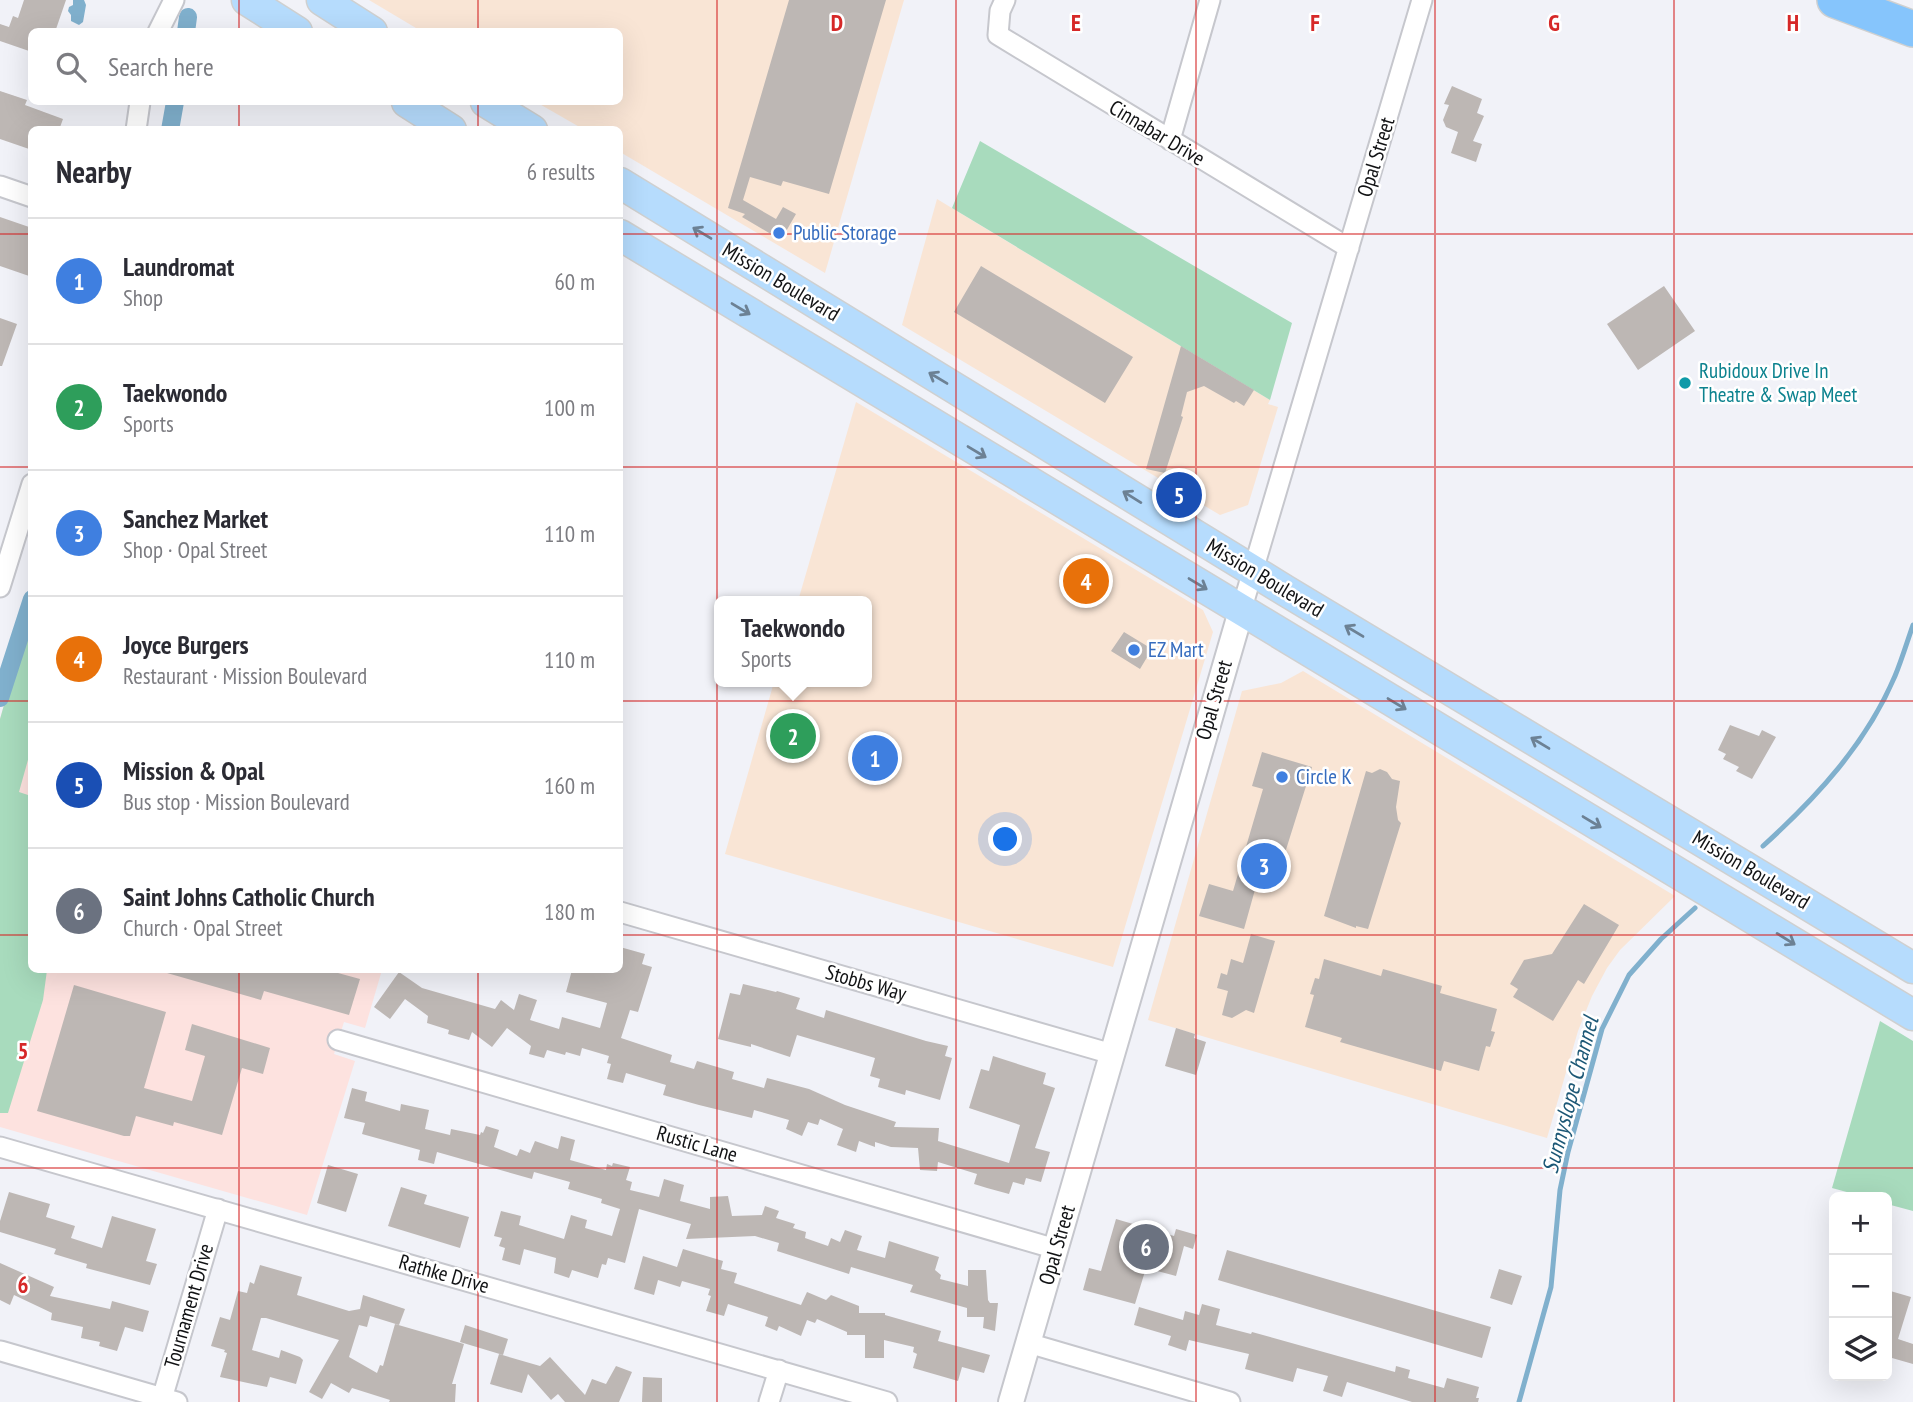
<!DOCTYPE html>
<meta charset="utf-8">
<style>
:root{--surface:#fff;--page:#f7f7f7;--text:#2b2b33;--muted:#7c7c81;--line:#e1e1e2;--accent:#db2777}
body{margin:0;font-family:"PT Sans Narrow",sans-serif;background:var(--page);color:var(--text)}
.controls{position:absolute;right:21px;bottom:21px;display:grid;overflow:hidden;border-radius:10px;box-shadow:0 7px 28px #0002}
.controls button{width:63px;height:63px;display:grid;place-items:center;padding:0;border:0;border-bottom:2px solid var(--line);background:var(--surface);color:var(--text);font:35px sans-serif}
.you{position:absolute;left:1006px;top:840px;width:24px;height:24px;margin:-18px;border:5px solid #fff;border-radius:50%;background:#1a73e8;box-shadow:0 0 0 10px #1a73e833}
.badge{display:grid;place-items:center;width:46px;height:46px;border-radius:50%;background:var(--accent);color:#fff;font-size:23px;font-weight:700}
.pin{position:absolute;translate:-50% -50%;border:4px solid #fff;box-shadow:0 2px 7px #0006}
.popup{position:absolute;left:714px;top:596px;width:158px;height:91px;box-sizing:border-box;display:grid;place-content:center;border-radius:10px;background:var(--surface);filter:drop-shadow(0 2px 5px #0005);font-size:23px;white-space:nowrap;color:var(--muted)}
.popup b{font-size:26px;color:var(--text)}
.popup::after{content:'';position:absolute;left:50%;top:100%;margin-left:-14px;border:14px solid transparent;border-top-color:var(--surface)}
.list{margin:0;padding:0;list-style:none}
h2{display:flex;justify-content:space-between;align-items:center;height:91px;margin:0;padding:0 28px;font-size:30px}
h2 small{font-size:23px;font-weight:400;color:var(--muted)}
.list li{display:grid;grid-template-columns:46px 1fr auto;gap:21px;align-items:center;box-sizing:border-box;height:126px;padding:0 28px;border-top:2px solid var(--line)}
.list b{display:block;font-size:26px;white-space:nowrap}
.list p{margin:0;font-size:23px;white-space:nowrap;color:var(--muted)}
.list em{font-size:23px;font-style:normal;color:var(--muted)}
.icon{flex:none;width:38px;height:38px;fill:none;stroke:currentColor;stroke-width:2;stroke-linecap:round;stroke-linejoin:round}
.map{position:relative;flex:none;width:1913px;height:1402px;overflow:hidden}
.search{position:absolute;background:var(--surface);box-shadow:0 7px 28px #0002;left:28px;top:28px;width:595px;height:77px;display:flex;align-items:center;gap:18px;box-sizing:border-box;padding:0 24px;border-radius:10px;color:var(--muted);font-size:26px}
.panel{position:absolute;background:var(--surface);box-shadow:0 7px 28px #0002;left:28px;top:126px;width:595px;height:847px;border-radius:10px}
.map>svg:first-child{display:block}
</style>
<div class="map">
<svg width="1913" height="1402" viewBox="0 0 1913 1402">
<rect width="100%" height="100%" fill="#f1f2f8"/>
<path fill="#f9e5d5" d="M369 0H904L825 273 620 152V130L583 129 536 102H620V32L421 31Z
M937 199 1270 400 1268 404 1278 407 1248 505 1220 515 902 325Z
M856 402 1203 610 1213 632 1113 967 725 854 774 682H866V601H798Z
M1303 671 1675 896 1620 950 1607 968 1592 996 1578 1031 1547 1138 1148 1020 1242 691 1281 683Z"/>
<path fill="#fde2df" d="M31 610 32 970H382L365 1028 344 1022 334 1054 355 1061 307 1215 0 1127V719Z"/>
<path fill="#a8dbbd" d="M980 141 1292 323 1270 400 952 208Z
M31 610V749L19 792 31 796 32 970H47L43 1000 8 1113H0V719Z
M1880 1021 1913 1041V1211L1887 1204V1197H1865L1832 1188Z"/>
<path fill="#80b0cd" d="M73 0H84L86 5 83 22 79 25 71 21V15L68 11 69 7 73 5Z"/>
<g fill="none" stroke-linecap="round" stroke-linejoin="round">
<path stroke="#80b0cd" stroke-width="5" d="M1763 846C1817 797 1866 744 1895 676 1902 659 1907 642 1913 625
M1519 1402 1551 1287 1560 1190 1568 1152 1602 1029 1629 975 1661 939 1695 908"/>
<path stroke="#80b0cd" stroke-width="18" d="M186 32 188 17
M170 130 175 102
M0 698 32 599"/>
</g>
<path fill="#bdb7b4" d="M24 0H66L55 32H32V52L0 41V24L9 27 13 16 18 18Z
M789 0H886L829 194 783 181 781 186 750 177 743 200 776 219 783 207 796 214 781 240 742 217 745 214 728 208Z
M1452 86 1482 99 1477 113 1484 116 1473 141 1482 144 1476 162 1451 153 1458 132 1446 127 1443 120 1449 105 1444 104Z
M0 91 27 100 25 105 63 119 59 130H32V150L0 139Z
M0 217 32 228V277L0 266Z
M981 266 1133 357 1105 403 954 312Z
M1664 286 1695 331 1638 370 1607 324Z
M0 318 17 324 2 366H0Z
M1181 346 1254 390 1244 406 1236 401 1234 403 1204 386 1187 392 1181 416 1183 417 1165 473 1146 469Z
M1077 558 1111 577 1095 606 1071 592 1074 587 1064 581Z
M1124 632 1152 649 1140 669 1111 651Z
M1730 725 1759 736 1762 730 1776 737 1752 779 1736 771 1739 767 1723 759 1726 754 1718 750Z
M1262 752 1312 767 1273 891 1256 886 1244 929 1199 916 1209 884 1233 891 1263 789 1252 786Z
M1380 769 1387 772 1392 779 1400 781 1396 807 1398 820 1401 823 1368 929 1356 926V928L1324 916 1366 771 1372 773Z
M1584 904 1619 925 1584 984 1578 980 1553 1021 1513 997 1518 989 1510 984 1524 960 1552 954Z
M1251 934 1275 941 1254 1013 1246 1010 1232 1018 1222 1015 1228 991 1217 988 1221 973 1227 975 1231 959 1243 963Z
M620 947 645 954 642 964 652 967 638 1012 630 1010 621 1038 672 1055 670 1062 694 1069 697 1061 734 1072 732 1079 764 1088 767 1078 809 1089 845 1105 896 1122 894 1127 939 1128 938 1141 1009 1163 1020 1125 969 1108 981 1069 989 1071 993 1056 1046 1073 1043 1084 1055 1088 1035 1148 1050 1152 1041 1182 1026 1178 1024 1185 1013 1182 1009 1194 987 1188 974 1184 977 1174 938 1162 937 1171 920 1170 918 1148 891 1147 875 1142V1147L859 1141 856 1152 837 1145 843 1129 820 1119 818 1125 808 1122 802 1136 786 1129 789 1120 754 1110 752 1118 699 1105 663 1095 666 1085 626 1073 623 1083 607 1079 611 1064 607 1063 609 1056 582 1048 580 1056 566 1052 565 1055 547 1050 544 1058 529 1054 531 1046 507 1028 492 1047 472 1032 469 1040 448 1034 449 1030 427 1023 428 1016 405 999 390 1019 374 1007 399 972 422 988 495 1009 501 1000 514 1010 519 994 537 1000 530 1020 559 1029 562 1017 600 1028 607 1003 566 992 572 970H620Z
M1324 959 1381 976 1383 969 1442 986 1440 993 1497 1009 1491 1031 1495 1032 1490 1047 1486 1046 1479 1071 1444 1061 1441 1071 1340 1042 1342 1038 1305 1027 1314 995 1310 994 1315 978 1319 979Z
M168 970H327L360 979 349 1015 264 991 261 1000 167 973Z
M743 984 776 992 777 991 800 998 796 1009 824 1018 826 1010 926 1041 948 1046 945 1056 952 1058 940 1100 906 1090 905 1095 878 1087 880 1079 870 1076 875 1058 797 1035 790 1057 751 1044V1047L718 1039 730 993 740 995Z
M74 985 166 1012 144 1088 192 1101 205 1056 185 1050 192 1024 270 1048 263 1074 242 1068 222 1135 174 1122 173 1126 136 1116 130 1136H124L37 1111Z
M1176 1028 1195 1034 1194 1038 1206 1042 1196 1075 1165 1066Z
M352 1088 367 1092 365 1101 400 1111 401 1104 429 1110 425 1129 450 1135 451 1129 480 1135 481 1132 483 1133 486 1126 499 1130 494 1147 517 1156 520 1149 530 1153 535 1141 558 1149 561 1136 575 1140 570 1160 606 1170 607 1164 612 1166 613 1163 630 1167 626 1180 632 1182 630 1190 659 1197 664 1179 684 1185 680 1201 710 1209V1197L728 1196 732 1216 762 1215 765 1206 779 1211 776 1218 795 1224 793 1228 806 1232 805 1238 828 1246 831 1238 840 1242 845 1230 862 1236 857 1250 885 1258 889 1241 939 1257 935 1270 941 1275 940 1279 968 1286V1270H986L988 1300 990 1303H998L995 1331 983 1328 984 1317H967V1308L910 1292 913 1285 851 1267 849 1274 777 1251 779 1243 755 1236 686 1239 691 1224 639 1209 625 1263 608 1258 606 1265 602 1264 598 1278 572 1270 569 1278 554 1273 556 1258 524 1249 520 1265 502 1260 505 1248 499 1246 502 1238 494 1236 501 1211 521 1216 519 1225 564 1239 571 1215 587 1220 585 1228 612 1236 620 1209 601 1203 602 1199 568 1189 570 1182 534 1172 532 1179 437 1152 434 1164 418 1160 420 1150 362 1134 365 1123 344 1118Z
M328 1165 358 1174 346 1212 317 1203Z
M401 1187 427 1195 424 1204 469 1217 460 1248 388 1226Z
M9 1192 50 1204 46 1217 75 1226 71 1238 102 1248 112 1216 156 1229 146 1261 157 1264 150 1285 86 1268 87 1264 54 1254 56 1249 0 1232V1221Z
M1116 1219 1174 1236 1176 1229 1197 1235 1193 1249 1184 1246 1176 1276 1146 1268 1135 1304 1083 1290 1089 1268 1101 1271Z
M683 1249 723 1261 721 1269 737 1273 734 1283 801 1305 807 1292 826 1300 831 1295 859 1306V1313H885V1315L941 1331 938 1341 990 1355 984 1373 962 1367 958 1381 913 1368 917 1354 913 1352 914 1347 884 1340V1358H865V1335H847V1332L817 1319 815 1323 807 1320 801 1336 779 1326 777 1331 765 1326 768 1317 728 1304 724 1316 706 1311 711 1296 708 1295 710 1289 682 1281 680 1287 658 1280 654 1295 634 1289 643 1256 677 1267Z
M1227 1250 1491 1327 1482 1358 1218 1280Z
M0 1263 54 1287 50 1296 110 1309 112 1301 149 1311 143 1332 125 1327 117 1351 99 1346 100 1342 81 1338 83 1327 51 1320 52 1313 14 1295 10 1305 0 1300Z
M260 1265 302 1277 297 1295 349 1311 360 1309 363 1295 405 1309 399 1325 370 1316 367 1327 359 1325 349 1357 377 1373 380 1365 383 1366 395 1324 464 1344 452 1384H456L455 1402H389L390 1400 352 1388 349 1393 331 1383 322 1399 309 1392 339 1340 266 1318H261L252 1350 279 1358 281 1350 300 1357 303 1360 296 1384 270 1377 267 1387 220 1377 227 1353 224 1352 225 1350 211 1346 220 1317 230 1320 238 1291 247 1293 250 1282 254 1284Z
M1499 1269 1522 1276 1512 1305 1490 1298Z
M1887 1290 1911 1297 1898 1339 1913 1344V1364L1892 1358 1890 1366H1887Z
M1202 1304 1220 1309 1216 1325 1251 1334 1252 1332 1395 1372 1396 1366 1410 1370 1408 1378 1444 1388 1447 1378 1479 1387 1476 1398H1479L1478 1402H1412L1347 1382 1342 1397 1323 1391 1328 1376 1297 1368 1293 1382 1245 1369 1249 1354 1189 1340 1186 1351 1168 1345 1171 1336 1134 1325 1139 1307 1183 1320 1185 1311 1199 1315Z
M465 1325 508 1339 503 1355 460 1342Z
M499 1354 540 1366 550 1357 585 1395 592 1379 606 1384 616 1366 632 1372 619 1402H565L558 1394 551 1400 528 1374 522 1393 490 1384Z
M643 1377 662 1378V1402H642Z"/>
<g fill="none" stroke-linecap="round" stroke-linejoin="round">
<defs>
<path id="minor" d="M1005 0 1000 11 998 35 1349 248
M158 32 174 0
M136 130 140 102
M1170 140 1210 0
M0 186 32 197
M0 587 32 484
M1241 611 1422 0
M620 912 1112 1054
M338 1040 1056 1249
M0 1147 887 1402
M1028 1343 1230 1402
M1 1351 177 1402
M161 1402 218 1209
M769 1402 779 1370"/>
<path id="tertiary" d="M1011 1402 1241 611"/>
<path id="primary" d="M247 0 297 32
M322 0 372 32
M407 102 451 130
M486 102 532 130
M620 183 1286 591 1913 968
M620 235 1913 1015"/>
<path id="motorway" d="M1835 0 1913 29"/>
</defs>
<use href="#minor" stroke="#c6c7cd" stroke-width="23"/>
<use href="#tertiary" stroke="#c6c7cd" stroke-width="28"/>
<use href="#primary" stroke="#cfd0d0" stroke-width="33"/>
<use href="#motorway" stroke="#cfd0d0" stroke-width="38"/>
<use href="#minor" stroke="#fff" stroke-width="19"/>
<use href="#tertiary" stroke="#fff" stroke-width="24"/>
<use href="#primary" stroke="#b6dcfd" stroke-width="30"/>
<use href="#motorway" stroke="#86c5fc" stroke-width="35"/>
</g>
<defs><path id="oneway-shaft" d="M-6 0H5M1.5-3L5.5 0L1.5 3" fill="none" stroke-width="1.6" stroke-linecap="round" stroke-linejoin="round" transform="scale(1.75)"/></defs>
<g stroke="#6c8194">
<use href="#oneway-shaft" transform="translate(702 233) rotate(-149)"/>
<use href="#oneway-shaft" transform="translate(741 309) rotate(31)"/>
<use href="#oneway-shaft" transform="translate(938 378) rotate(-149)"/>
<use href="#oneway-shaft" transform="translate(977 452) rotate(31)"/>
<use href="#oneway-shaft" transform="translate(1132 497) rotate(-148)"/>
<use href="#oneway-shaft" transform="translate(1198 584) rotate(31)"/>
<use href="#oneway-shaft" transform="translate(1354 631) rotate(-149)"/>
<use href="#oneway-shaft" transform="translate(1397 704) rotate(31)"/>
<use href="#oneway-shaft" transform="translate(1540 743) rotate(-149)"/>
<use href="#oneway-shaft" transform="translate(1592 822) rotate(31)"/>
<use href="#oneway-shaft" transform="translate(1786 939) rotate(32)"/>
</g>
<path fill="none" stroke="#d62828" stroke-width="2" stroke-opacity="0.55" d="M239 0V32M478 0V32M717 0V1402M956 0V1402M1196 0V1402M1435 0V1402M1674 0V1402M239 102V130M478 102V130M0 234H32M620 234H1913M0 467H32M620 467H1913M0 701H32M620 701H1913M0 935H32M620 935H1913M239 970V1402M478 970V1402M0 1168H1913"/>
<g fill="#3f7fe0" stroke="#fff" stroke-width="2.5">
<circle cx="779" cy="233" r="7"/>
<circle cx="1134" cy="650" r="7"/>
<circle cx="1282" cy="777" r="7"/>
</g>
<circle fill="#0f9aa8" stroke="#fff" stroke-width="2.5" cx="1685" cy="383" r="7"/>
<g text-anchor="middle" stroke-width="5" stroke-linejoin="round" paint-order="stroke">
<g font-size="21" fill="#111214" stroke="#fff">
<text transform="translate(1157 133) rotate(31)" y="7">Cinnabar Drive</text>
<text transform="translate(1376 157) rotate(-73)" y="7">Opal Street</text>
<text transform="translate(781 282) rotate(31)" y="7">Mission Boulevard</text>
<text transform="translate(1265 578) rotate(31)" y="7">Mission Boulevard</text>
<text transform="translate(1214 700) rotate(-74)" y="7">Opal Street</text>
<text transform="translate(1751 870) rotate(31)" y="7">Mission Boulevard</text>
<text transform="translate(866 983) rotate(16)" y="7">Stobbs Way</text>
<text transform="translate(697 1144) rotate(16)" y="7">Rustic Lane</text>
<text transform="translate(1057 1245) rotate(-74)" y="7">Opal Street</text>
<text transform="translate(444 1274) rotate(16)" y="7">Rathke Drive</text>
<text transform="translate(189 1306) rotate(-74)" y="7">Tournament Drive</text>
</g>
<g font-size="21" fill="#366cbe" stroke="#fff" text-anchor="start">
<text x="793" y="240">Public Storage</text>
<text x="1148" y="657">EZ Mart</text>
<text x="1296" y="784">Circle K</text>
</g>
<g font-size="21" fill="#0d838f" stroke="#fff" text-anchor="start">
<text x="1699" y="378">Rubidoux Drive In<tspan x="1699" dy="24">Theatre &amp; Swap Meet</tspan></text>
</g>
<g font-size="23" font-style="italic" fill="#1d5876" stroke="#fff">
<text transform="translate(1570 1095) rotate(-75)" y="8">Sunnyslope Channel</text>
</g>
</g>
<g font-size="23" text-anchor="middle" font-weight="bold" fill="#d62828" stroke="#fff" stroke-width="5" stroke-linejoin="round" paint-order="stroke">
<text x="837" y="31">D</text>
<text x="1076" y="31">E</text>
<text x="1315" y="31">F</text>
<text x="1554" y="31">G</text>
<text x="1793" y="31">H</text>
<text x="23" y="1059">5</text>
<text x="23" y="1293">6</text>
</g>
</svg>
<div class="controls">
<button>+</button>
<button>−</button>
<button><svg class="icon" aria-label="layers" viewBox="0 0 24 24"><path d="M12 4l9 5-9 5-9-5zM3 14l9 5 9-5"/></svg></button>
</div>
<div class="you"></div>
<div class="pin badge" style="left:875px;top:758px;background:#3f7fe0">1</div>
<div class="pin badge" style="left:793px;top:736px;background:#2e9e5b">2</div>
<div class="popup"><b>Taekwondo</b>Sports</div>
<div class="pin badge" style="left:1264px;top:866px;background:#3f7fe0">3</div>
<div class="pin badge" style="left:1086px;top:581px;background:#e8710a">4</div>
<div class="pin badge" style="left:1179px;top:495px;background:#1a4fb4">5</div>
<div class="pin badge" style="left:1146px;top:1247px;background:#6b7280">6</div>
<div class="search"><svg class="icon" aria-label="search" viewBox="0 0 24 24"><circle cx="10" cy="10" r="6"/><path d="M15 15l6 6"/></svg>Search here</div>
<section class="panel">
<h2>Nearby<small>6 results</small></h2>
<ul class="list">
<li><span class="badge" style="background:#3f7fe0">1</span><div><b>Laundromat</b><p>Shop</p></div><em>60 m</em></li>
<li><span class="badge" style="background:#2e9e5b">2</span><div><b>Taekwondo</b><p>Sports</p></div><em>100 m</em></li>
<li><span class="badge" style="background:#3f7fe0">3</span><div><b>Sanchez Market</b><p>Shop · Opal Street</p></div><em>110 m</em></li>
<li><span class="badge" style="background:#e8710a">4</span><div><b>Joyce Burgers</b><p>Restaurant · Mission Boulevard</p></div><em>110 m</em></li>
<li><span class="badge" style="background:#1a4fb4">5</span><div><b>Mission &amp; Opal</b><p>Bus stop · Mission Boulevard</p></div><em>160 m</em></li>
<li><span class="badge" style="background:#6b7280">6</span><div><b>Saint Johns Catholic Church</b><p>Church · Opal Street</p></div><em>180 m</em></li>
</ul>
</section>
</div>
